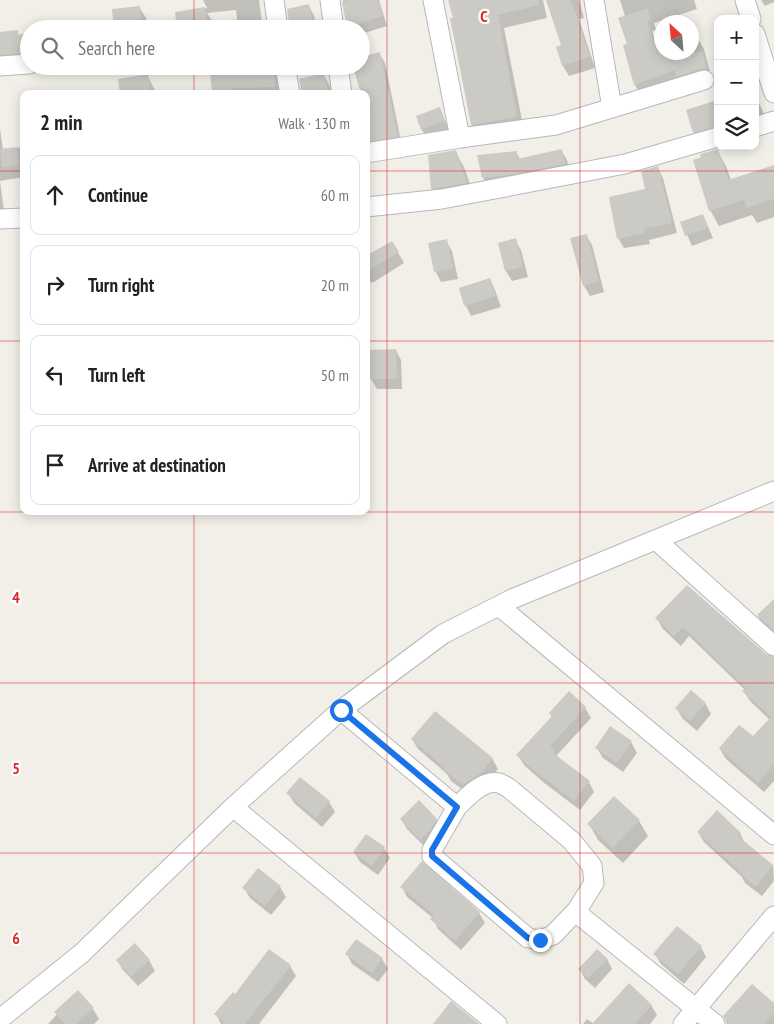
<!DOCTYPE html>
<meta charset="utf-8">
<style>
:root{--surface:#fff;--page:#f2f2f2;--text:#222;--muted:#767676;--line:#e0e0e0}
body{margin:0;font-family:"PT Sans Narrow",sans-serif;background:var(--page);color:var(--text)}
.controls{position:absolute;right:15px;top:15px;display:grid;overflow:hidden;border-radius:10px;box-shadow:0 2px 12px #0003}
.controls button{width:45px;height:45px;display:grid;place-items:center;padding:0;border:0;border-bottom:1px solid var(--line);background:var(--surface);color:var(--text);font:25px sans-serif}
.compass{position:absolute;left:654px;top:15px;width:45px;height:45px;border-radius:50%;background:var(--surface);box-shadow:0 2px 12px #0003;rotate:334deg}
.stop{position:absolute;width:15px;height:15px;margin:-11px;border:4px solid #1a73e8;border-radius:50%;background:#fff}
.stop.end{background:#1a73e8;border-color:#fff;box-shadow:0 1px 5px #0008}
.list{margin:0;padding:0;list-style:none}
h2{display:flex;justify-content:space-between;align-items:center;height:65px;margin:0;padding:0 20px;font-size:21px}
h2 small{font-size:16px;font-weight:400;color:var(--muted)}
.list li{display:grid;grid-template-columns:32px 1fr auto;gap:15px;align-items:center;box-sizing:border-box;height:80px;margin:0 10px 10px;padding:0 10px;border:1px solid var(--line);border-radius:10px}
.list b{display:block;font-size:19px;white-space:nowrap}
.list em{font-size:16px;font-style:normal;color:var(--muted)}
.icon{flex:none;width:28px;height:28px;fill:none;stroke:currentColor;stroke-width:2;stroke-linecap:round;stroke-linejoin:round}
.map{position:relative;flex:none;width:774px;height:1024px;overflow:hidden}
.search{position:absolute;background:var(--surface);box-shadow:0 2px 12px #0003;left:20px;top:20px;width:350px;height:55px;display:flex;align-items:center;gap:12px;box-sizing:border-box;padding:0 18px;border-radius:28px;color:var(--muted);font-size:19px}
.panel{position:absolute;background:var(--surface);box-shadow:0 2px 12px #0003;left:20px;top:90px;width:350px;height:425px;border-radius:10px}
.map>svg:first-child{display:block}
</style>
<div class="map">
<svg width="774" height="1024" viewBox="0 0 774 1024">
<rect width="100%" height="100%" fill="#f1efe8"/>
<path fill="#0003" d="M203 0H259L262 22 266 29H238L236 10 207 13 211 19 212 29H178L176 13 207 8Z
M343 0H379L387 26 361 34V29H349Z
M449 0H543L547 18 504 28 524 130 480 138 472 125 454 19Z
M547 0H579L584 18 579 19 595 68 569 76 563 66 558 48 562 46Z
M620 0H694L697 9 654 23 656 30 652 31 658 51 662 50V52H692V41L698 39 704 49 712 79 641 95 635 85 625 16Z
M761 0H774V2L765 6Z
M309 6 314 16 317 29H291Z
M140 8 146 18 147 29H85L114 24Z
M17 32 19 36 29 35V65L0 68V33Z
M379 53 385 63 402 146 366 154V94L361 66Z
M43 66H52V68L46 69Z
M242 66H276L279 73 280 94H213L242 69Z
M323 74 329 84 332 94H304Z
M147 75 157 94H122Z
M755 94 768 123 755 128Z
M718 101V138L700 142 694 132 688 111Z
M440 109 450 132 428 140 422 130Z
M0 129 3 150 24 147V177L0 181 4 211H0Z
M561 150 567 160 570 174 489 188 483 177 516 152 520 159Z
M717 150 726 166 731 180 774 166V217L757 223 752 215 719 226 710 210Z
M455 151 464 167 475 198 441 204 432 188Z
M658 168 663 178 677 233 649 240 650 244 624 248 618 238 647 190Z
M703 215 713 238 692 246 682 223Z
M586 235 592 245 604 292 590 296 584 286Z
M515 240 521 250 528 277 512 281 506 271Z
M446 241 452 251 458 279 441 282 436 272 430 244Z
M392 242 404 263 374 282 366 283V245L369 256Z
M490 279 495 290 501 307 471 316 466 306 460 288Z
M396 350 401 360 402 389H377L371 379V351Z
M687 587 766 655 774 659V781L764 792 726 759 720 749 753 738 770 720 750 701 744 691 745 690 689 636 681 646 663 629 657 619Z
M774 600V635L764 626 758 616Z
M705 703 711 714 697 731 683 719 677 709Z
M585 708 591 718 557 755 559 759 589 782 594 792 580 810 543 782 524 765 518 755 552 717 550 713Z
M611 728 631 742 637 753 623 772 603 758 597 748Z
M412 739 492 758 498 769 486 785 470 795 451 781 447 774 418 749Z
M288 793 329 802 335 812 322 827 294 803Z
M401 819H436L442 830 427 849 407 829Z
M639 821 648 836 623 863 598 840 589 824Z
M698 832 740 833 745 844 773 866 774 881 762 896 745 883 742 877 704 842Z
M384 848 390 858 378 875 360 862 354 852Z
M280 887 286 897 271 915 250 898 244 888Z
M402 887 479 913 485 923 461 950 438 929 433 918 407 897Z
M701 947 706 957 684 984 661 964 655 954Z
M347 954 382 959 388 969 378 982 352 964Z
M607 959 612 969 595 988 585 979 580 969Z
M117 960H149L155 971 138 986 123 970Z
M290 966 296 976 259 1024H221L216 1014 235 996Z
M78 992 93 1009 99 1019 94 1024H48Z
M651 1005 657 1015 650 1024H583L587 1019 594 1024Z
M774 1005V1024H727L724 1017Z"/>
<path fill="#cccac5" d="M349 0H378L383 16 347 27 342 2Z
M448 0H538L539 5 498 15 517 117 471 125 450 18H453Z
M546 0H571L590 57 562 66 556 47 561 45Z
M309 4 314 27 290 29 287 9Z
M140 6 142 29H114L112 9Z
M205 7 208 29H177L175 12Z
M647 8 651 20 647 21 657 52H703L707 69H701L676 77 675 70 634 85 623 45 627 44 618 18Z
M18 30V35L29 33V53L0 55V32Z
M380 52 398 137 366 142V94H361L353 66H361V57Z
M244 66H274L275 87 232 88V94H212L210 71 244 68Z
M324 73 329 94H302L299 79Z
M148 74 151 94H120L118 79Z
M714 101 718 112V126L693 133 686 110Z
M440 107 445 121 421 130 416 116Z
M17 147 19 165 2 167 0 149Z
M562 149 565 164 510 175 482 178 477 155 517 151V159Z
M718 149 728 180 774 165V199L747 208 744 200 709 211 693 160 701 157 700 154Z
M456 150 467 183 431 189 428 155Z
M658 166 672 223 644 229 645 233 617 239 609 197 645 189 641 171Z
M703 214 708 228 685 236 680 222Z
M587 234 599 281 583 286 570 238Z
M516 238 523 267 505 271 498 243Z
M447 239 453 268 434 272 428 243Z
M392 241 399 252 366 272V256Z
M490 278 496 296 464 306 459 288Z
M396 349 397 379H370V350Z
M687 585 766 654 774 657V764L758 783 719 748 739 725 753 736 771 717 742 691 746 688 683 627 674 636 655 618Z
M774 599V631L757 615Z
M691 690 706 703 690 721 675 708Z
M569 691 586 707 550 746 555 751 553 753 590 781 574 801 536 772 516 755 552 716 549 713Z
M435 711 493 758 480 774 463 785 444 770 445 768 411 739Z
M610 726 632 741 617 763 595 748Z
M300 777 330 801 316 818 286 793Z
M614 796 640 820 613 848 587 824Z
M419 800 437 819 431 830 420 840 400 819Z
M717 810 741 833 738 836 773 865 756 887 738 872 739 871 697 832Z
M366 834 385 847 372 866 353 852Z
M422 861 480 912 455 941 430 919 434 915 400 887Z
M258 868 281 886 265 906 242 888Z
M677 926 702 946 678 974 653 954Z
M356 939 383 958 372 973 345 954Z
M135 943 150 960 131 977 116 960Z
M269 949 291 965 245 1024H226L214 1014 233 992 235 994Z
M597 949 608 959 588 978 578 969Z
M629 983 652 1005 635 1024H592Z
M752 984 774 1003V1013L764 1024H729L723 1016Z
M78 990 94 1008 76 1024H65L54 1012Z
M451 1001 479 1024H433Z"/>
<g fill="none" stroke-linecap="round" stroke-linejoin="round">
<defs>
<path id="street" d="M274 0 278 29
M330 0 334 29
M433 0 460 138
M594 0 612 108
M745 0 751 19
M755 34 774 93
M0 66 29 64
M285 66 290 94
M338 66 342 94
M755 127 774 121
M366 153 460 138 556 125 704 80
M366 207 442 199 625 164 718 137
M0 219 24 218
M656 540 774 646
M499 606 774 835
M341 710 457 807C467 797 483 779 499 783 502 784 507 787 510 789L572 841 592 866 594 883 577 910 583 918 715 1024
M233 807 497 1024
M457 807 432 850V856L440 863 528 938 540 940 553 935 577 910
M0 1019 82 953 233 807 341 710 443 634 512 599 774 491
M683 1024 774 916"/>
</defs>
<use href="#street" stroke="#b5b8bc" stroke-width="21"/>
<use href="#street" stroke="#fff" stroke-width="19"/>
</g>
<g fill="none" stroke-linecap="round" stroke-linejoin="round">
<path stroke="#1a73e8" stroke-width="6" d="M341 710 457 807 432 850V856L528 938 540 940"/>
</g>
<path fill="none" stroke="#d62828" stroke-width="1" stroke-opacity="0.55" d="M194 0V29M387 0V1024M580 0V1024M194 66V94M0 171H24M366 171H774M0 341H24M366 341H774M194 511V1024M0 512H774M0 683H774M0 853H774"/>
<g font-size="16" text-anchor="middle" font-weight="bold" fill="#d62828" stroke="#fff" stroke-width="4.5" stroke-linejoin="round" paint-order="stroke">
<text x="484" y="22">C</text>
<text x="16" y="603">4</text>
<text x="16" y="774">5</text>
<text x="16" y="944">6</text>
</g>
</svg>
<div class="controls">
<button>+</button>
<button>−</button>
<button><svg class="icon" aria-label="layers" viewBox="0 0 24 24"><path d="M12 4l9 5-9 5-9-5zM3 14l9 5 9-5"/></svg></button>
</div>
<svg class="compass" viewBox="-18 -18 36 36"><path d="M0-13l5 13h-10z" fill="#e53935"/><path d="M0 13l5-13h-10z" fill="#767676"/></svg>
<div class="stop" style="left:341px;top:710px"></div>
<div class="stop end" style="left:540px;top:940px"></div>
<div class="search"><svg class="icon" aria-label="search" viewBox="0 0 24 24"><circle cx="10" cy="10" r="6"/><path d="M15 15l6 6"/></svg>Search here</div>
<section class="panel">
<h2>2 min<small>Walk · 130 m</small></h2>
<ul class="list">
<li><svg class="icon" aria-label="ahead" viewBox="0 0 24 24"><path d="M12 20V5M6 11l6-6 6 6"/></svg><div><b>Continue</b></div><em>60 m</em></li>
<li><svg class="icon" aria-label="right" viewBox="0 0 24 24"><path d="M7 20v-9h11M14 6l5 5-5 5"/></svg><div><b>Turn right</b></div><em>20 m</em></li>
<li><svg class="icon" aria-label="left" viewBox="0 0 24 24"><path d="M17 20v-9H6M10 6l-5 5 5 5"/></svg><div><b>Turn left</b></div><em>50 m</em></li>
<li><svg class="icon" aria-label="arrive" viewBox="0 0 24 24"><path d="M6 21V4h12l-3 4 3 4H6"/></svg><div><b>Arrive at destination</b></div></li>
</ul>
</section>
</div>
